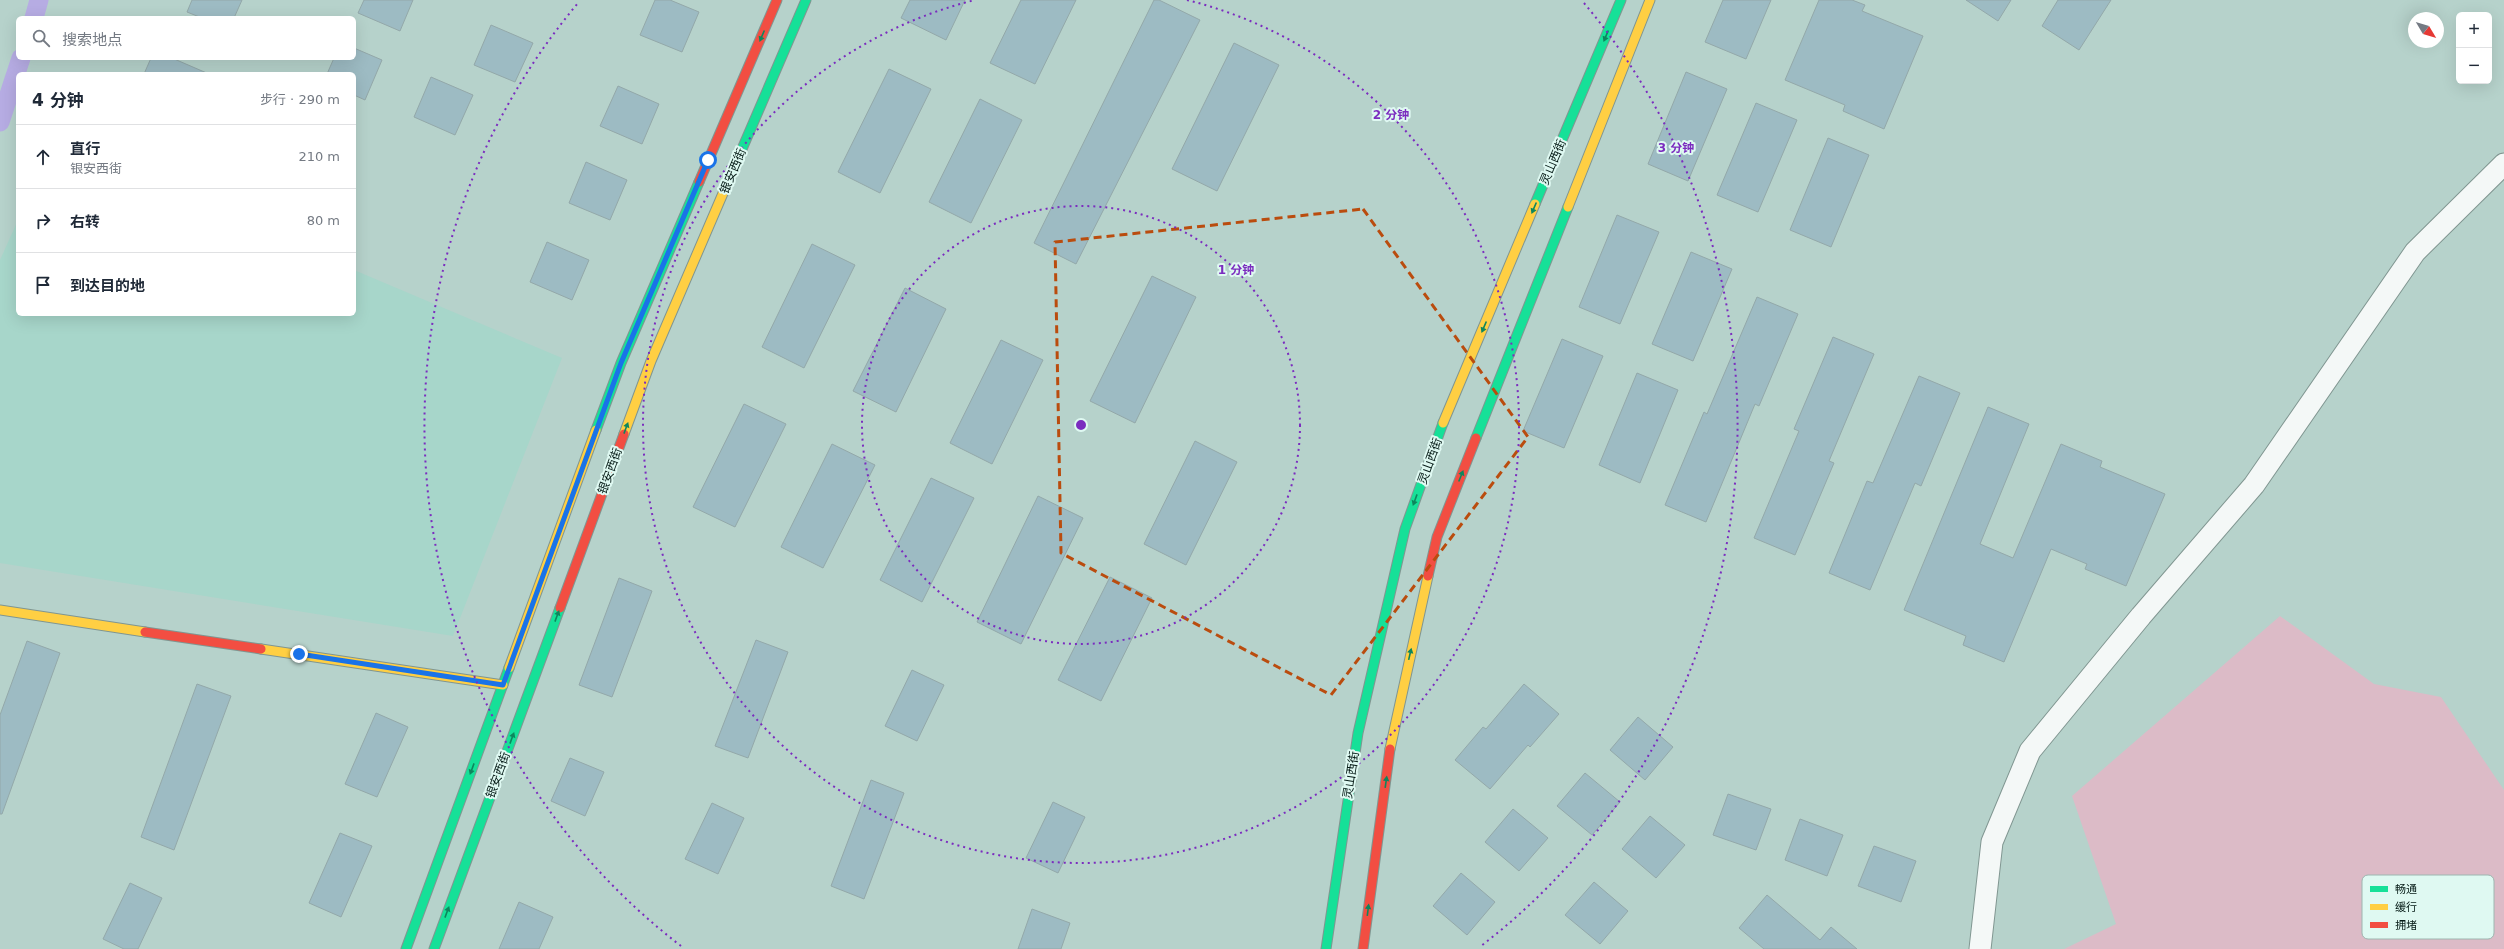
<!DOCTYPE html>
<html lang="zh">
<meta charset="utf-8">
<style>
:root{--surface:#fff;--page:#f6f6f7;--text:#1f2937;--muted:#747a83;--line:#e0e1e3}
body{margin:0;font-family:"DejaVu Sans","Noto Sans SC",sans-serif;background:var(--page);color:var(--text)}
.controls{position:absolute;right:12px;top:12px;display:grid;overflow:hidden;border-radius:6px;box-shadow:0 4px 16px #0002}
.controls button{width:36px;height:36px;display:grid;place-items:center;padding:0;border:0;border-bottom:1px solid var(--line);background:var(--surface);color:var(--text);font:20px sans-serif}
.compass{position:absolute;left:2408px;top:12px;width:36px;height:36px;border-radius:50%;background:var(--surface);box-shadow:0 4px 16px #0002;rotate:128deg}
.stop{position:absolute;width:12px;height:12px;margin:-9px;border:3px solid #1a73e8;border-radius:50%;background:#fff}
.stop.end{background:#1a73e8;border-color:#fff;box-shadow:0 1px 4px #0008}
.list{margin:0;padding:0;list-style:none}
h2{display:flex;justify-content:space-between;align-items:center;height:52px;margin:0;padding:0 16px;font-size:17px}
h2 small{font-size:13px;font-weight:400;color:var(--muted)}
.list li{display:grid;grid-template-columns:26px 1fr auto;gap:12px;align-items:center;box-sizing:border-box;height:64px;padding:0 16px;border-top:1px solid var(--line)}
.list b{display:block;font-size:15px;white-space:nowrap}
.list p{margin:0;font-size:13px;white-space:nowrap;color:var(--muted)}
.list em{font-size:13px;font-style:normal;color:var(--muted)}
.icon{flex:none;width:22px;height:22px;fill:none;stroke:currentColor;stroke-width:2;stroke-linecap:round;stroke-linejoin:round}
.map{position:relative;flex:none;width:2504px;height:949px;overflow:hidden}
.search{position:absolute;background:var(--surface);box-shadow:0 4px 16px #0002;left:16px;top:16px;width:340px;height:44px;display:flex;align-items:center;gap:10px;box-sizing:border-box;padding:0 14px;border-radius:6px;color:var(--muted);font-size:15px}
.panel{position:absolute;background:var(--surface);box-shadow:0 4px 16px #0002;left:16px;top:72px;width:340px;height:244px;border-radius:6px}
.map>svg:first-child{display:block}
</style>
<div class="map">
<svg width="2504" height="949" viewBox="0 0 2504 949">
<rect width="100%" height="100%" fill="#b6d2cb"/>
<path fill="#a7d6ca" d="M18 220V314H354V270L562 358 453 636 0 563V260Z"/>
<path fill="#dcbbc7" d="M2280 616 2374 684 2441 697 2504 790V949H2064L2116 924 2072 796Z"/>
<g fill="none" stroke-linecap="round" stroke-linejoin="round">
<path stroke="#b6ace3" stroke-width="19" d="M34 18 39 0
M0 122 21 58"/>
</g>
<path fill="#9dbbc3" stroke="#93a8a9" d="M192 0H242L234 18H202L187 12Z
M364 0H413L400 31 358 13Z
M655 0H670L699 12 682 52 640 35Z
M910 0H965L946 40 901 18Z
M1021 0H1076L1035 84 990 63Z
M1154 0H1159L1200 20 1076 264 1034 243Z
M1723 0H1771L1746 59 1705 42Z
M1819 0H1852L1865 5 1862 11 1923 36 1884 129 1843 111 1845 105 1785 80Z
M1966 0H2011L1998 21Z
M2058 0H2111L2079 50 2042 26Z
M491 25 533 43 515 82 474 65Z
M1234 43 1279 65 1217 191 1172 169Z
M354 48 382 60 365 100 354 95V74H327L334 58H354Z
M151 58H172L209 74H144Z
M889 69 931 89 880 193 838 172Z
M1686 72 1727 89 1688 181 1648 164Z
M431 77 473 95 455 135 414 117Z
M618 86 659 104 642 144 600 126Z
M980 99 1022 120 971 223 929 202Z
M1756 103 1797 120 1758 212 1717 195Z
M1828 138 1869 155 1831 247 1790 230Z
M586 162 627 180 610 220 569 203Z
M1617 215 1659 232 1620 324 1579 307Z
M547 242 589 260 572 300 530 282Z
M812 244 855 265 804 368 762 347Z
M1691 252 1732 269 1693 361 1652 344Z
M1152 276 1196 297 1135 423 1090 401Z
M905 288 946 309 896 412 853 391Z
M1757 297 1798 314 1759 406 1755 404 1706 522 1665 505 1704 412 1707 414Z
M1833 337 1874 354 1829 461 1834 463 1795 555 1754 538 1799 431 1794 429Z
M1562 339 1603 356 1564 448 1523 431Z
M1001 340 1043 360 992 464 950 443Z
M1637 373 1678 390 1640 483 1599 465Z
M1919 376 1960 393 1921 486 1915 483 1870 590 1829 573 1867 481 1873 483Z
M744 404 786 424 735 527 693 507Z
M1988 407 2029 424 1980 544 2013 558 2061 444 2102 461 2100 467 2165 494 2126 586 2085 569 2087 564 2051 549 2004 662 1963 645 1966 636 1904 610Z
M1195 441 1237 462 1186 565 1144 544Z
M832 444 875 465 823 568 781 547Z
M931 478 974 498 922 602 880 580Z
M1038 496 1083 518 1021 644 977 622Z
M1110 577 1152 598 1101 701 1058 680Z
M619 578 652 591 612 697 579 685Z
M756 640 788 652 748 758 715 746Z
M27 641 60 653 2 814H0V715Z
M912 670 944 685 917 741 885 726Z
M197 684 231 696 174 850 141 837Z
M1524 684 1559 714 1530 747 1528 745 1490 789 1455 760 1483 727 1486 729Z
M376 713 408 727 377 797 345 784Z
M1638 717 1673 747 1645 780 1610 750Z
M570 758 604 772 585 816 551 801Z
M1585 773 1620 802 1592 835 1557 806Z
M871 780 904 793 864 899 831 886Z
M1728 794 1771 809 1756 850 1713 835Z
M1053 802 1085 817 1058 873 1026 858Z
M712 803 744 818 718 874 685 859Z
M1513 809 1548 838 1519 871 1485 842Z
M1650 816 1685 845 1656 878 1622 849Z
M1800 819 1843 835 1827 876 1785 860Z
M340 833 372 846 341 917 309 903Z
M1874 846 1916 861 1901 902 1858 886Z
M1461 873 1495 902 1467 935 1433 906Z
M1594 882 1628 911 1600 944 1565 915Z
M130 883 162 898 138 949H124L103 939Z
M1767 895 1820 940 1831 927 1857 949H1764L1739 928Z
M519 902 553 917 539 949H499Z
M1032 909 1070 923 1061 949H1018Z"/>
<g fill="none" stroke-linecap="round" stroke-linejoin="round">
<defs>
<path id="street" d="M1980 949 1992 842 2030 751 2141 616 2254 485 2415 252 2504 164"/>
<path id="fast" d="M727 184 806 0
M1535 204 1621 0
M596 430 621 363 699 182
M1476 438 1568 207
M406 949 509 668
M434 949 560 608
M1326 949 1358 733 1405 529 1443 423"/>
<path id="slow" d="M1568 207 1650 0
M1443 423 1535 204
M624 434 651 361 727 184
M0 610 145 632
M261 649 503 685
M509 668 596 430
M1390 749 1428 576"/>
<path id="jam" d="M699 182 777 0
M1428 576 1437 537 1476 438
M560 608 624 434
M145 632 261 649
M1363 949 1390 749"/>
</defs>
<use href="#street" stroke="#809691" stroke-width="23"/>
<use href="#fast" stroke="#809691" stroke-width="11"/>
<use href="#slow" stroke="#809691" stroke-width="11"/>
<use href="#jam" stroke="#809691" stroke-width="11"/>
<use href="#street" stroke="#f4f8f7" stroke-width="21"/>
<use href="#fast" stroke="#16e098" stroke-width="9"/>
<use href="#slow" stroke="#ffcf43" stroke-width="9"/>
<use href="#jam" stroke="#f24e42" stroke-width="9"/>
</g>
<defs><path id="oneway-solid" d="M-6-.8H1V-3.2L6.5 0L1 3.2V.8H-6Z"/></defs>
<g fill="#0e865d">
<use href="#oneway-solid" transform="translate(762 36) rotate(113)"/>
<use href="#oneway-solid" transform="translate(1606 36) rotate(113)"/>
<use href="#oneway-solid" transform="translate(1534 208) rotate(113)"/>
<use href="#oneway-solid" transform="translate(1484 327) rotate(113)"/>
<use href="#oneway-solid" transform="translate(626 428) rotate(-70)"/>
<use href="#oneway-solid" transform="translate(1461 476) rotate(-68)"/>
<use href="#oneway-solid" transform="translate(1415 500) rotate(110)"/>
<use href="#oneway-solid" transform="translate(557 616) rotate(-70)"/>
<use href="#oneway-solid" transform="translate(1410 654) rotate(-77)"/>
<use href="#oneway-solid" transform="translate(512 738) rotate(-70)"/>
<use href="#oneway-solid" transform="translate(472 769) rotate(110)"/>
<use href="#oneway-solid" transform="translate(1386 782) rotate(-82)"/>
<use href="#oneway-solid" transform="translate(1368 910) rotate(-83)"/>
<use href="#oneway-solid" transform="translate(447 912) rotate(-70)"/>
</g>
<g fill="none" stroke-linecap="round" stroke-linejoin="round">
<path stroke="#1a73e8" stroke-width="5" d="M299 654 503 685 621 363 708 160"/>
</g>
<path fill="none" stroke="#ba4c0e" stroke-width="3" stroke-dasharray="8 5" stroke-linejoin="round" d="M1363 209 1528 437 1331 695 1061 553 1055 242Z"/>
<g fill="none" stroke="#7b2cbf" stroke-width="2" stroke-dasharray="2 4">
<circle cx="1081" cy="425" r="219"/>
<path d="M1187 0A438 438 0 1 1 975 0"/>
<path d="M681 946A657 657 0 0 1 578 3M1584 3A657 657 0 0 1 1481 946"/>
</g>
<g text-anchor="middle" stroke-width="4" stroke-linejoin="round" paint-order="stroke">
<g font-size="12" fill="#041915" stroke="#dff9f2">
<text transform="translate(1553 162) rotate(-67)" y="4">灵山西街</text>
<text transform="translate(733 171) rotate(-67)" y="4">银安西街</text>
<text transform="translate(1430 461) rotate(-70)" y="4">灵山西街</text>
<text transform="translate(610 471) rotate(-70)" y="4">银安西街</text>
<text transform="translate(498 775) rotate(-70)" y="4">银安西街</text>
<text transform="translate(1351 775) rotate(-81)" y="4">灵山西街</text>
</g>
</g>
<rect x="2362" y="875" width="132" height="64" rx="6" fill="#dff9f2" stroke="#9db6b0" stroke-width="1"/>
<rect x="2370" y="886" width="18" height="6" fill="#16e098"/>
<rect x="2370" y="904" width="18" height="6" fill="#ffcf43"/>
<rect x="2370" y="922" width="18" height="6" fill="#f24e42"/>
<g font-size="11" fill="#041915">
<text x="2395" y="893">畅通</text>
<text x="2395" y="911">缓行</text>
<text x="2395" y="929">拥堵</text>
</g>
<circle cx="1081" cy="425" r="6" fill="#7b2cbf" stroke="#dff9f2" stroke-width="2"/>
<g font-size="12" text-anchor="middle" font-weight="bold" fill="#7b2cbf" stroke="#dff9f2" stroke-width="4" stroke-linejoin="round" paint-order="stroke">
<text x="1391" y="119">2 分钟</text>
<text x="1676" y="152">3 分钟</text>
<text x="1236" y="274">1 分钟</text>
</g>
</svg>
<div class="controls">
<button>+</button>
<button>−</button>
</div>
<svg class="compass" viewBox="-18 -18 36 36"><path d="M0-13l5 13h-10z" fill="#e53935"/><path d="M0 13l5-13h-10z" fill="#747a83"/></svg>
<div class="stop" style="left:708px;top:160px"></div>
<div class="stop end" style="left:299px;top:654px"></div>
<div class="search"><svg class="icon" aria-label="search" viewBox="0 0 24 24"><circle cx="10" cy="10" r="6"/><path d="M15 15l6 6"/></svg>搜索地点</div>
<section class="panel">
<h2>4 分钟<small>步行 · 290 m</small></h2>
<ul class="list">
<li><svg class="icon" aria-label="ahead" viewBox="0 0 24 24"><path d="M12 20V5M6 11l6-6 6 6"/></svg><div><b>直行</b><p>银安西街</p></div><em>210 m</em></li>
<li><svg class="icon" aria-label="right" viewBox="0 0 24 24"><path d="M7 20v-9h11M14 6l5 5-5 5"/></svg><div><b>右转</b></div><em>80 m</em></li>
<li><svg class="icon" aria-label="arrive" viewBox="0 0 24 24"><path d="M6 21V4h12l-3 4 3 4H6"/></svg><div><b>到达目的地</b></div></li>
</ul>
</section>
</div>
